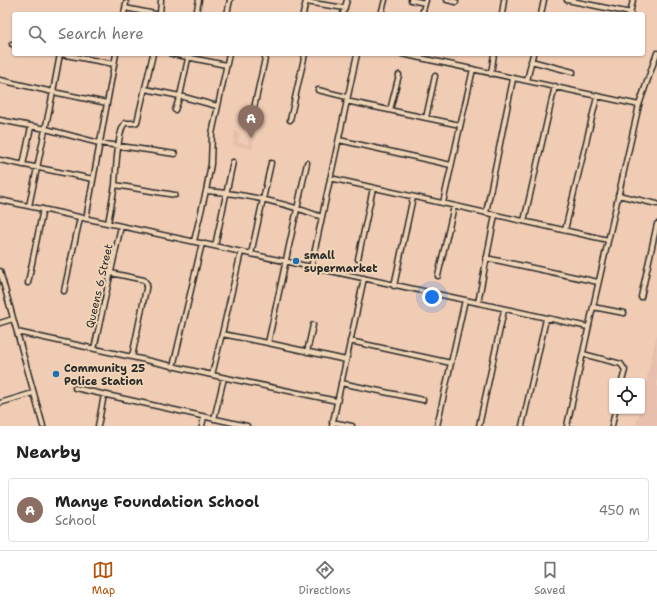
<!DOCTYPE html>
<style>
:root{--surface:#fff;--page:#f6f6f6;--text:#222;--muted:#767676;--line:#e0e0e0;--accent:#b45309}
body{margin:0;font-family:"Shantell Sans",sans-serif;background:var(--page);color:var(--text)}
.controls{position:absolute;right:12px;bottom:12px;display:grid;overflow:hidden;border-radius:4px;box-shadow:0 1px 3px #0004}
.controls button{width:36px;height:36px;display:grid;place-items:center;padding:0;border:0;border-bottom:1px solid var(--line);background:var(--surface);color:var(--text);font:20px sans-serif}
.you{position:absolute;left:432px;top:297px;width:14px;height:14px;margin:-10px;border:3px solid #fff;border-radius:50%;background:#1a73e8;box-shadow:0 0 0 6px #1a73e833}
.badge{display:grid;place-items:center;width:26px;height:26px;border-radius:50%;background:var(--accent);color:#fff;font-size:13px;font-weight:700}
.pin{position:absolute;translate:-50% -33px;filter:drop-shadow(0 1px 2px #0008)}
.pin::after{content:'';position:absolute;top:21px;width:14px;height:12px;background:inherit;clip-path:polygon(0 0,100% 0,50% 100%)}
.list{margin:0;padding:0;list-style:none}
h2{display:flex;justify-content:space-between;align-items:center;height:52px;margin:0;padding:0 16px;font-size:17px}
h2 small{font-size:13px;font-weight:400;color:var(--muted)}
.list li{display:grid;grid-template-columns:26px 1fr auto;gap:12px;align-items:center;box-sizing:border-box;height:64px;margin:0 8px 8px;padding:0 8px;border:1px solid var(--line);border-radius:4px}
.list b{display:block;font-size:15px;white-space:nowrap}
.list p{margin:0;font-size:13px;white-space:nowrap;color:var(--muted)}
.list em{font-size:13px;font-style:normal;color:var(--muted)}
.icon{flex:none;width:22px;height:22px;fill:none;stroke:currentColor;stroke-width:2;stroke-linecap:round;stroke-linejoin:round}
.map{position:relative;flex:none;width:657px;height:426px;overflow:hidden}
.search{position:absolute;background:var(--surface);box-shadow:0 1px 3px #0004;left:12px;right:12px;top:12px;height:44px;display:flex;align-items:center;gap:10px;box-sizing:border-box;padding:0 14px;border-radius:4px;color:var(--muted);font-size:15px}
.sheet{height:124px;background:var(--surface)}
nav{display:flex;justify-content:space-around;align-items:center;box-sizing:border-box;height:56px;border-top:1px solid var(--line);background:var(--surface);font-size:11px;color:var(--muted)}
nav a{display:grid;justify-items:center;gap:2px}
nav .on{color:var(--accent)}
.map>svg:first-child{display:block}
</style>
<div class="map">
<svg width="657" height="426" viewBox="0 0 657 426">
<rect width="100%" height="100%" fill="#f0ccb4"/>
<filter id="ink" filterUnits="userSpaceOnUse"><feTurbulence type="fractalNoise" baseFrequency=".025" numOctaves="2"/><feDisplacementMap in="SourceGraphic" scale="8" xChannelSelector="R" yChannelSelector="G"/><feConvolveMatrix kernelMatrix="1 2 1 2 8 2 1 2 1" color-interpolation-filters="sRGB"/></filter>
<g filter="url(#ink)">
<path fill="#e7bfac" d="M235 131 240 132 238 142 248 144 250 133 255 134 252 149 233 145Z
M657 333V426H636L640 411H642V401Z"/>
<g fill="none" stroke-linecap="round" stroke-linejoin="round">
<defs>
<path id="minor" d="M411 0 425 3
M447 0 456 2
M567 0 631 13
M306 2 345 8
M125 8 155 14
M124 14 126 3
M160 14 161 0
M196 14 199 0
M227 14 230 0
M303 14 306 1
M343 14 347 0
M381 14 385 0
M422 14 426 0
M502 14 504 0
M541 14 544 0
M630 14 633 0
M12 44H14
M60 54 53 92 107 103
M60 54 114 64
M172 54 226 65
M402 54 639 105 593 307 624 313
M531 61 573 72
M491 74 494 54
M0 80 53 92 29 206
M527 81 533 54
M145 89 180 96 217 106
M318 90 347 97
M346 101 460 125
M639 105 657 53
M254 108 266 54
M175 110 180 96 189 54
M390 110 399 75
M426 118 435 76
M0 120 46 129 99 143 175 154
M290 120 305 54
M339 140 451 165
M0 160 93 179
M23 165 31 127
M330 178 608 240
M115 185C116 171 117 132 125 123H135L137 122 153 54
M206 191C245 194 285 203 322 217
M618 195 657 204
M0 200 465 300 437 426
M443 203 473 69
M486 213 513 79
M86 219 116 54
M524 221 555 86
M108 223 115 185 175 195
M565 230 597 97
M194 241 206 191 211 164 212 134 229 54
M215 246 233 162
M241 252 222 334 268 343 307 163
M251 254 271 163
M486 258 598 282
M358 259 373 188
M311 268 357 54
M0 271 43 426
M111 273 144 280 147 284 132 357 212 375 222 334
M438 276 454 206
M28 283 43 209
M394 286 413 197
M64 291 80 218
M641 297 657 224
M465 300 588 327
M478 303 495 215
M0 323 13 319
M17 332 132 357
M350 341 451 363
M268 343 346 360
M94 349 121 226
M307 352 313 325
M583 354 621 364 625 370 622 381
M173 367 202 243
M212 375 337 401
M341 383 423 400
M75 388 247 426
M0 403 33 393
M214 419 224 378
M332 422 352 426
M98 426 104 395
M202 426 204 417
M332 426 364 278
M479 426 504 310
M522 426 546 319
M567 426 593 307
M612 426 615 411"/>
</defs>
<use href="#minor" stroke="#2b2b2b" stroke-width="7"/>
<use href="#minor" stroke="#efd4b6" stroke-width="4"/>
</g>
</g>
<g fill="#1f6fb2" stroke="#efd4b6" stroke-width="1.5">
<circle cx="296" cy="261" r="4"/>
<circle cx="56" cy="374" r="4"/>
</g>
<g text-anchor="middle" stroke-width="4" stroke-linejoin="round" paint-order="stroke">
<g font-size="11" font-weight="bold" fill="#2b2b2b" stroke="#efd4b6" text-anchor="start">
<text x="304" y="259">small<tspan x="304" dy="13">supermarket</tspan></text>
<text x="64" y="372">Community 25<tspan x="64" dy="13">Police Station</tspan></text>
</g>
<g font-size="11" fill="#2b2b2b" stroke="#efd4b6">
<text transform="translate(99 286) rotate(-77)" y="4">Queens 6 Street</text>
</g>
</g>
</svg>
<div class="controls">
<button><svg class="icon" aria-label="locate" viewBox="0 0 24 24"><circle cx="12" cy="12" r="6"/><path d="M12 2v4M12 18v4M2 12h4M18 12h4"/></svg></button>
</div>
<div class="you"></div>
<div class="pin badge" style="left:251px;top:138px;background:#8d6e63">A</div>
<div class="search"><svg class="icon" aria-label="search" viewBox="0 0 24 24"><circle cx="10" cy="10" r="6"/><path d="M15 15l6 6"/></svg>Search here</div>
</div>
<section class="sheet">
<h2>Nearby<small></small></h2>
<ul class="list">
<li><span class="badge" style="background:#8d6e63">A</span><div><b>Manye Foundation School</b><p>School</p></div><em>450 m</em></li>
</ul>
</section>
<nav>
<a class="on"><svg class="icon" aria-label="map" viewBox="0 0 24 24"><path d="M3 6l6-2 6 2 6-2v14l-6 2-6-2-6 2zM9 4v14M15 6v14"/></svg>Map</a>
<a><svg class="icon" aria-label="directions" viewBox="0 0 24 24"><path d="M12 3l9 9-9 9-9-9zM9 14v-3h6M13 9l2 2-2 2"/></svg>Directions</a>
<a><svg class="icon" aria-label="saved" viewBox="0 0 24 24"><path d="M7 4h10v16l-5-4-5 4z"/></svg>Saved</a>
</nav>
